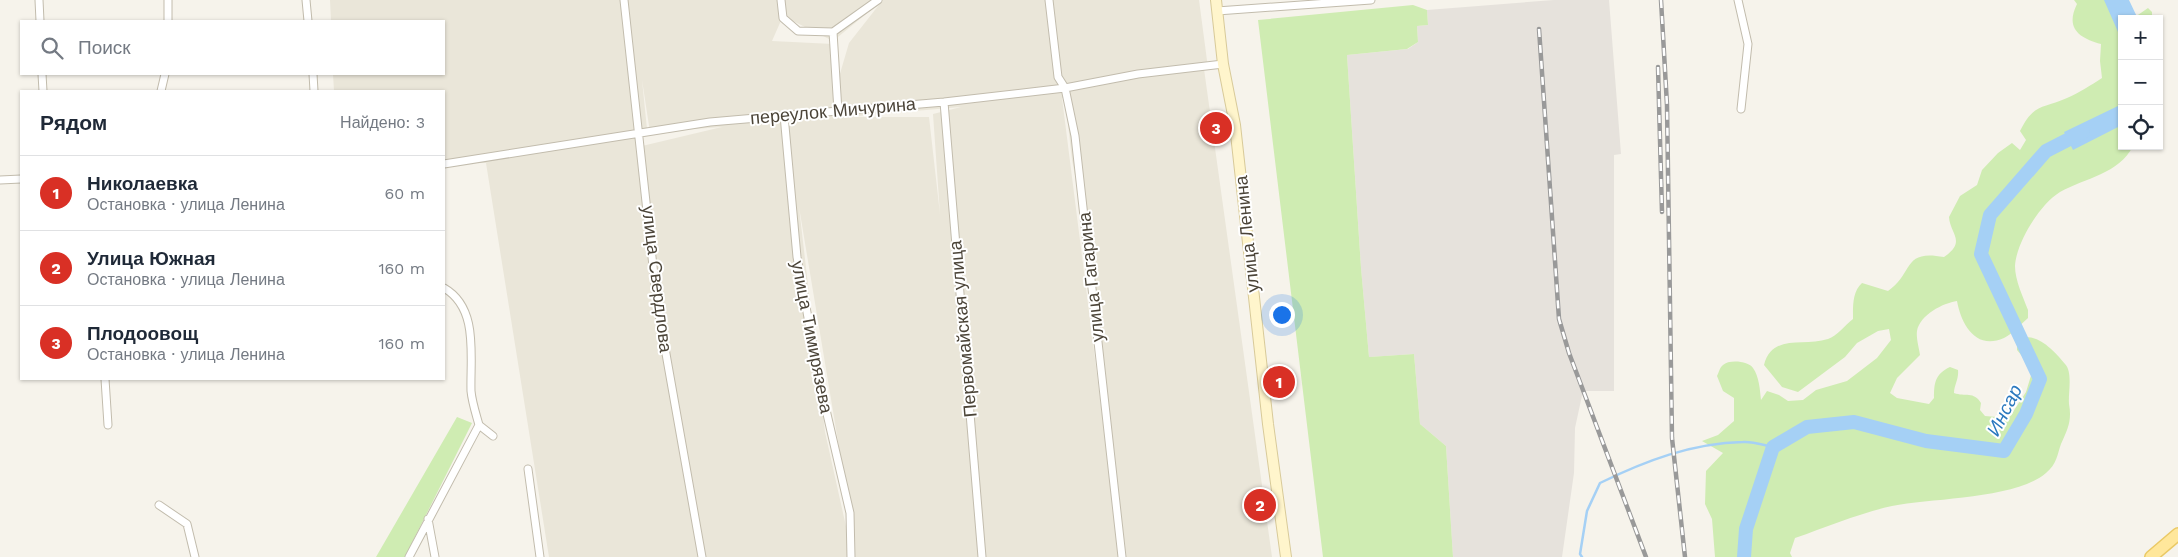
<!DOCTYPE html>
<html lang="ru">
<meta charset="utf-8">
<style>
:root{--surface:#fff;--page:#f2f2f3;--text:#1f2937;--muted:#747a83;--line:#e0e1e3;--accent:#d93025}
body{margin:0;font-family:"Work Sans",sans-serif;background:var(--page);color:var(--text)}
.controls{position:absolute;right:15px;top:15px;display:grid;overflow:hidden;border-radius:0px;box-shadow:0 1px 4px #0004}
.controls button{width:45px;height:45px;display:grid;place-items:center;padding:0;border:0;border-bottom:1px solid var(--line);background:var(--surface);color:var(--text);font:25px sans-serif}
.you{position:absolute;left:1281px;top:314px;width:18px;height:18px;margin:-12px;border:4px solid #fff;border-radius:50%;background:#1a73e8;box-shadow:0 0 0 8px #1a73e833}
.badge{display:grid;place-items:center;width:32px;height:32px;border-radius:50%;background:var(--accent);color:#fff;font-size:16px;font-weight:700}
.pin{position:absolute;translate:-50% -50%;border:2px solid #fff;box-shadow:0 1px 5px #0006}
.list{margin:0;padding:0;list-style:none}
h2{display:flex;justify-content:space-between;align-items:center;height:65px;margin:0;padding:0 20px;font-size:21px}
h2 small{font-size:16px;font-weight:400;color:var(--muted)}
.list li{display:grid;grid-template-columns:32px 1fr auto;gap:15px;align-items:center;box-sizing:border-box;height:75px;padding:0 20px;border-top:1px solid var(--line)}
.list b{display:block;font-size:19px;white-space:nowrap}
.list p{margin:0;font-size:16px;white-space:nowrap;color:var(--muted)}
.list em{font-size:16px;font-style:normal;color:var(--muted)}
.icon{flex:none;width:28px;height:28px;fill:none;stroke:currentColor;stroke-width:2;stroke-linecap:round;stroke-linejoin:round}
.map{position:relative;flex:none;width:2178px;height:557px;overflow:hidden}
.search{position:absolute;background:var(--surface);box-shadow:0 1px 4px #0004;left:20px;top:20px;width:425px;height:55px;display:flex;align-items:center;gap:12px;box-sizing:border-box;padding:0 18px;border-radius:0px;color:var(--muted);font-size:19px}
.panel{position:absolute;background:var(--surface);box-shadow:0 1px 4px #0004;left:20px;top:90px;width:425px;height:290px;border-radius:0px}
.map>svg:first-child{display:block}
</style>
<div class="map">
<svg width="2178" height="557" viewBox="0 0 2178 557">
<rect width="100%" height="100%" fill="#f6f3eb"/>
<path fill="#eae6d9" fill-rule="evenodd" d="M330 0H1199L1208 68 1204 69 1272 557H1124L1086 233 1072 160 1065 97 1062 98 1120 557H549L486 163 444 162V91H334L333 74H444V21H331ZM882 1 849 43 839 77 833 44 772 41 783 16 833 41ZM642 80 650 132 722 127 642 146 640 133 647 129ZM961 107 933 114 940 214 929 117H845ZM799 207 850 513 851 549 825 432Z"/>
<path fill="#e6e2dc" d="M1554 0H1609L1621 154 1614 155V391H1583L1575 428 1574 473 1562 557H1453L1446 446 1420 424 1414 354 1369 357 1361 268 1347 55 1408 49 1418 42 1417 26 1428 25 1427 10Z"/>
<path fill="#cfecb2" d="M2074 0H2128L2135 17 2148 8 2152 12V19H2122V146H2133C2119 174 2085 178 2060 192 2040 204 2016 243 2015 266 2015 280 2023 297 2028 310V318C2020 325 2012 334 2004 338 1975 351 1961 323 1957 301 1943 303 1920 315 1917 331 1916 338 1919 348 1920 355L1897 378 1890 393 1897 398 1929 404 1934 398C1934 383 1935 374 1950 367L1958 370C1959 379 1954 385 1954 393 1965 397 1974 391 1981 403L1980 410 1985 416 2009 418 2026 392 2033 369 2017 350V342C2032 327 2055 351 2065 364 2073 372 2068 393 2069 404 2072 420 2068 429 2061 444 2057 455 2057 464 2046 473 2016 499 1933 498 1892 506 1860 513 1827 527 1795 538L1790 553 1792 557H1715L1712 519 1705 504 1706 471 1723 453 1702 441 1718 435 1734 421V398L1723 391 1717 376C1719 372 1720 367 1723 365 1729 359 1749 361 1753 368 1759 376 1760 390 1761 400L1767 391 1779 395 1788 401 1803 400 1816 390 1847 381 1877 358 1891 340 1889 329 1878 331 1857 343 1845 357 1798 392 1782 387 1764 365C1772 333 1804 347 1828 339 1837 336 1845 325 1853 319 1853 307 1852 292 1862 283L1888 291C1914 273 1902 249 1944 257 1967 241 1950 234 1949 217L1960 196 1977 185 1982 170 1998 153 2012 143 2020 150 2026 140 2020 131C2034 103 2042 109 2067 98 2079 93 2091 85 2102 78L2100 61 2101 44C2079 38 2065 28 2077 4Z
M1413 5 1427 10 1428 25 1417 26 1418 42 1407 49 1347 55 1361 268 1369 357 1414 354 1420 424 1446 446 1453 557H1323L1258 20Z
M457 417 472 423 405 557H376Z"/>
<path fill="#a5d0f5" d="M2104 0H2129L2138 19H2122V41Z
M2122 99V125L2073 150 2064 132 2118 106Z"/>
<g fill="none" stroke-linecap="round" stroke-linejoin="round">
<path stroke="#a5d0f5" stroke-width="2.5" d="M1582 557 1580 554 1587 511 1600 483C1645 461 1692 443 1743 442 1752 441 1763 445 1773 447"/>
<path stroke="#a5d0f5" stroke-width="14" d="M1744 557 1746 529 1773 447 1807 427 1854 422 1926 441 2004 451 2026 414 2040 379 1981 254 1990 215 2046 151 2083 132"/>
<defs>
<path id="street" d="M39 0 40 21
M306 0 308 21
M624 0 657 303 702 557
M781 0 783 18 798 31 833 32
M1049 0 1058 77 1065 88 1075 136 1122 557
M1738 0 1748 44 1741 109
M1217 11 1371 0
M168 21V0
M833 32 838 111
M833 32 878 0
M42 74 43 91
M313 74 314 91
M161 91 165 74
M944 102 982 557
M784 115 797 257 820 384 850 513 851 557
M444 164 710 122 944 102 1065 88 1138 74 1223 64
M0 180 21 179
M105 379 108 425
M479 425 493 436
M528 469 540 557
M159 505 187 524 195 557
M428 519 435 557
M409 557 479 425C476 414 472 402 471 391 470 356 479 308 444 288"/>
<path id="secondary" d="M1216 0 1223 64 1235 125 1268 424 1286 557"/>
<path id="primary" d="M2151 557 2178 534"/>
</defs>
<use href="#street" stroke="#c2bcad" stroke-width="9"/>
<use href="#secondary" stroke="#d8ca99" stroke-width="12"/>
<use href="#primary" stroke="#eac965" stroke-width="14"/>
<use href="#street" stroke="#fff" stroke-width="7"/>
<use href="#secondary" stroke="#fff5cc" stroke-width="10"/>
<use href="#primary" stroke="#ffe79b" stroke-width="11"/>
<defs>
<path id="rail" d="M1661 0 1667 105 1672 438 1685 557
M1539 29 1559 319 1569 353 1646 557
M1658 67 1662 212"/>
</defs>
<use href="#rail" stroke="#999" stroke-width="4.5"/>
<use href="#rail" stroke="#fff" stroke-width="2.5" stroke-dasharray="8" stroke-linecap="butt"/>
</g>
<g text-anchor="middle" stroke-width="4" stroke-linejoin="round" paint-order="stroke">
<g font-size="18" fill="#4b4438" stroke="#fff">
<text transform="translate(833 111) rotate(-5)" y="6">переулок Мичурина</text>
<text transform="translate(1247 234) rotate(-96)" y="6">улица Ленина</text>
<text transform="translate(1091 277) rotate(-96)" y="6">улица Гагарина</text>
<text transform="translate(657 279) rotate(83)" y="6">улица Свердлова</text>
<text transform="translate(963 329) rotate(-95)" y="6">Первомайская улица</text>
<text transform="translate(812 337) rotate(79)" y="6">улица Тимирязева</text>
</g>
<g font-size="19" font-style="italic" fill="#2a78be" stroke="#fff">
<text transform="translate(2004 410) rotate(-63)" y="7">Инсар</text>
</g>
</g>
</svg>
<div class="controls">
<button>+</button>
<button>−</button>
<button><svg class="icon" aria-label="locate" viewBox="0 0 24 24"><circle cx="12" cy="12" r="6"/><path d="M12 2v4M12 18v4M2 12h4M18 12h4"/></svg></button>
</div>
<div class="you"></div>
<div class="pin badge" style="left:1279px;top:382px">1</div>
<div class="pin badge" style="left:1260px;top:505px">2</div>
<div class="pin badge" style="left:1216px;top:128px">3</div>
<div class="search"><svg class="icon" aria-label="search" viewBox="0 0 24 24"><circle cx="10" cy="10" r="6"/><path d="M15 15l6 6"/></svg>Поиск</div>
<section class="panel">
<h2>Рядом<small>Найдено: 3</small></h2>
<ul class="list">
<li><span class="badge">1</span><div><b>Николаевка</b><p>Остановка · улица Ленина</p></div><em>60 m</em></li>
<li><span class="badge">2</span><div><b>Улица Южная</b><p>Остановка · улица Ленина</p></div><em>160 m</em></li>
<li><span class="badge">3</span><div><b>Плодоовощ</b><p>Остановка · улица Ленина</p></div><em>160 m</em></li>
</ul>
</section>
</div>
